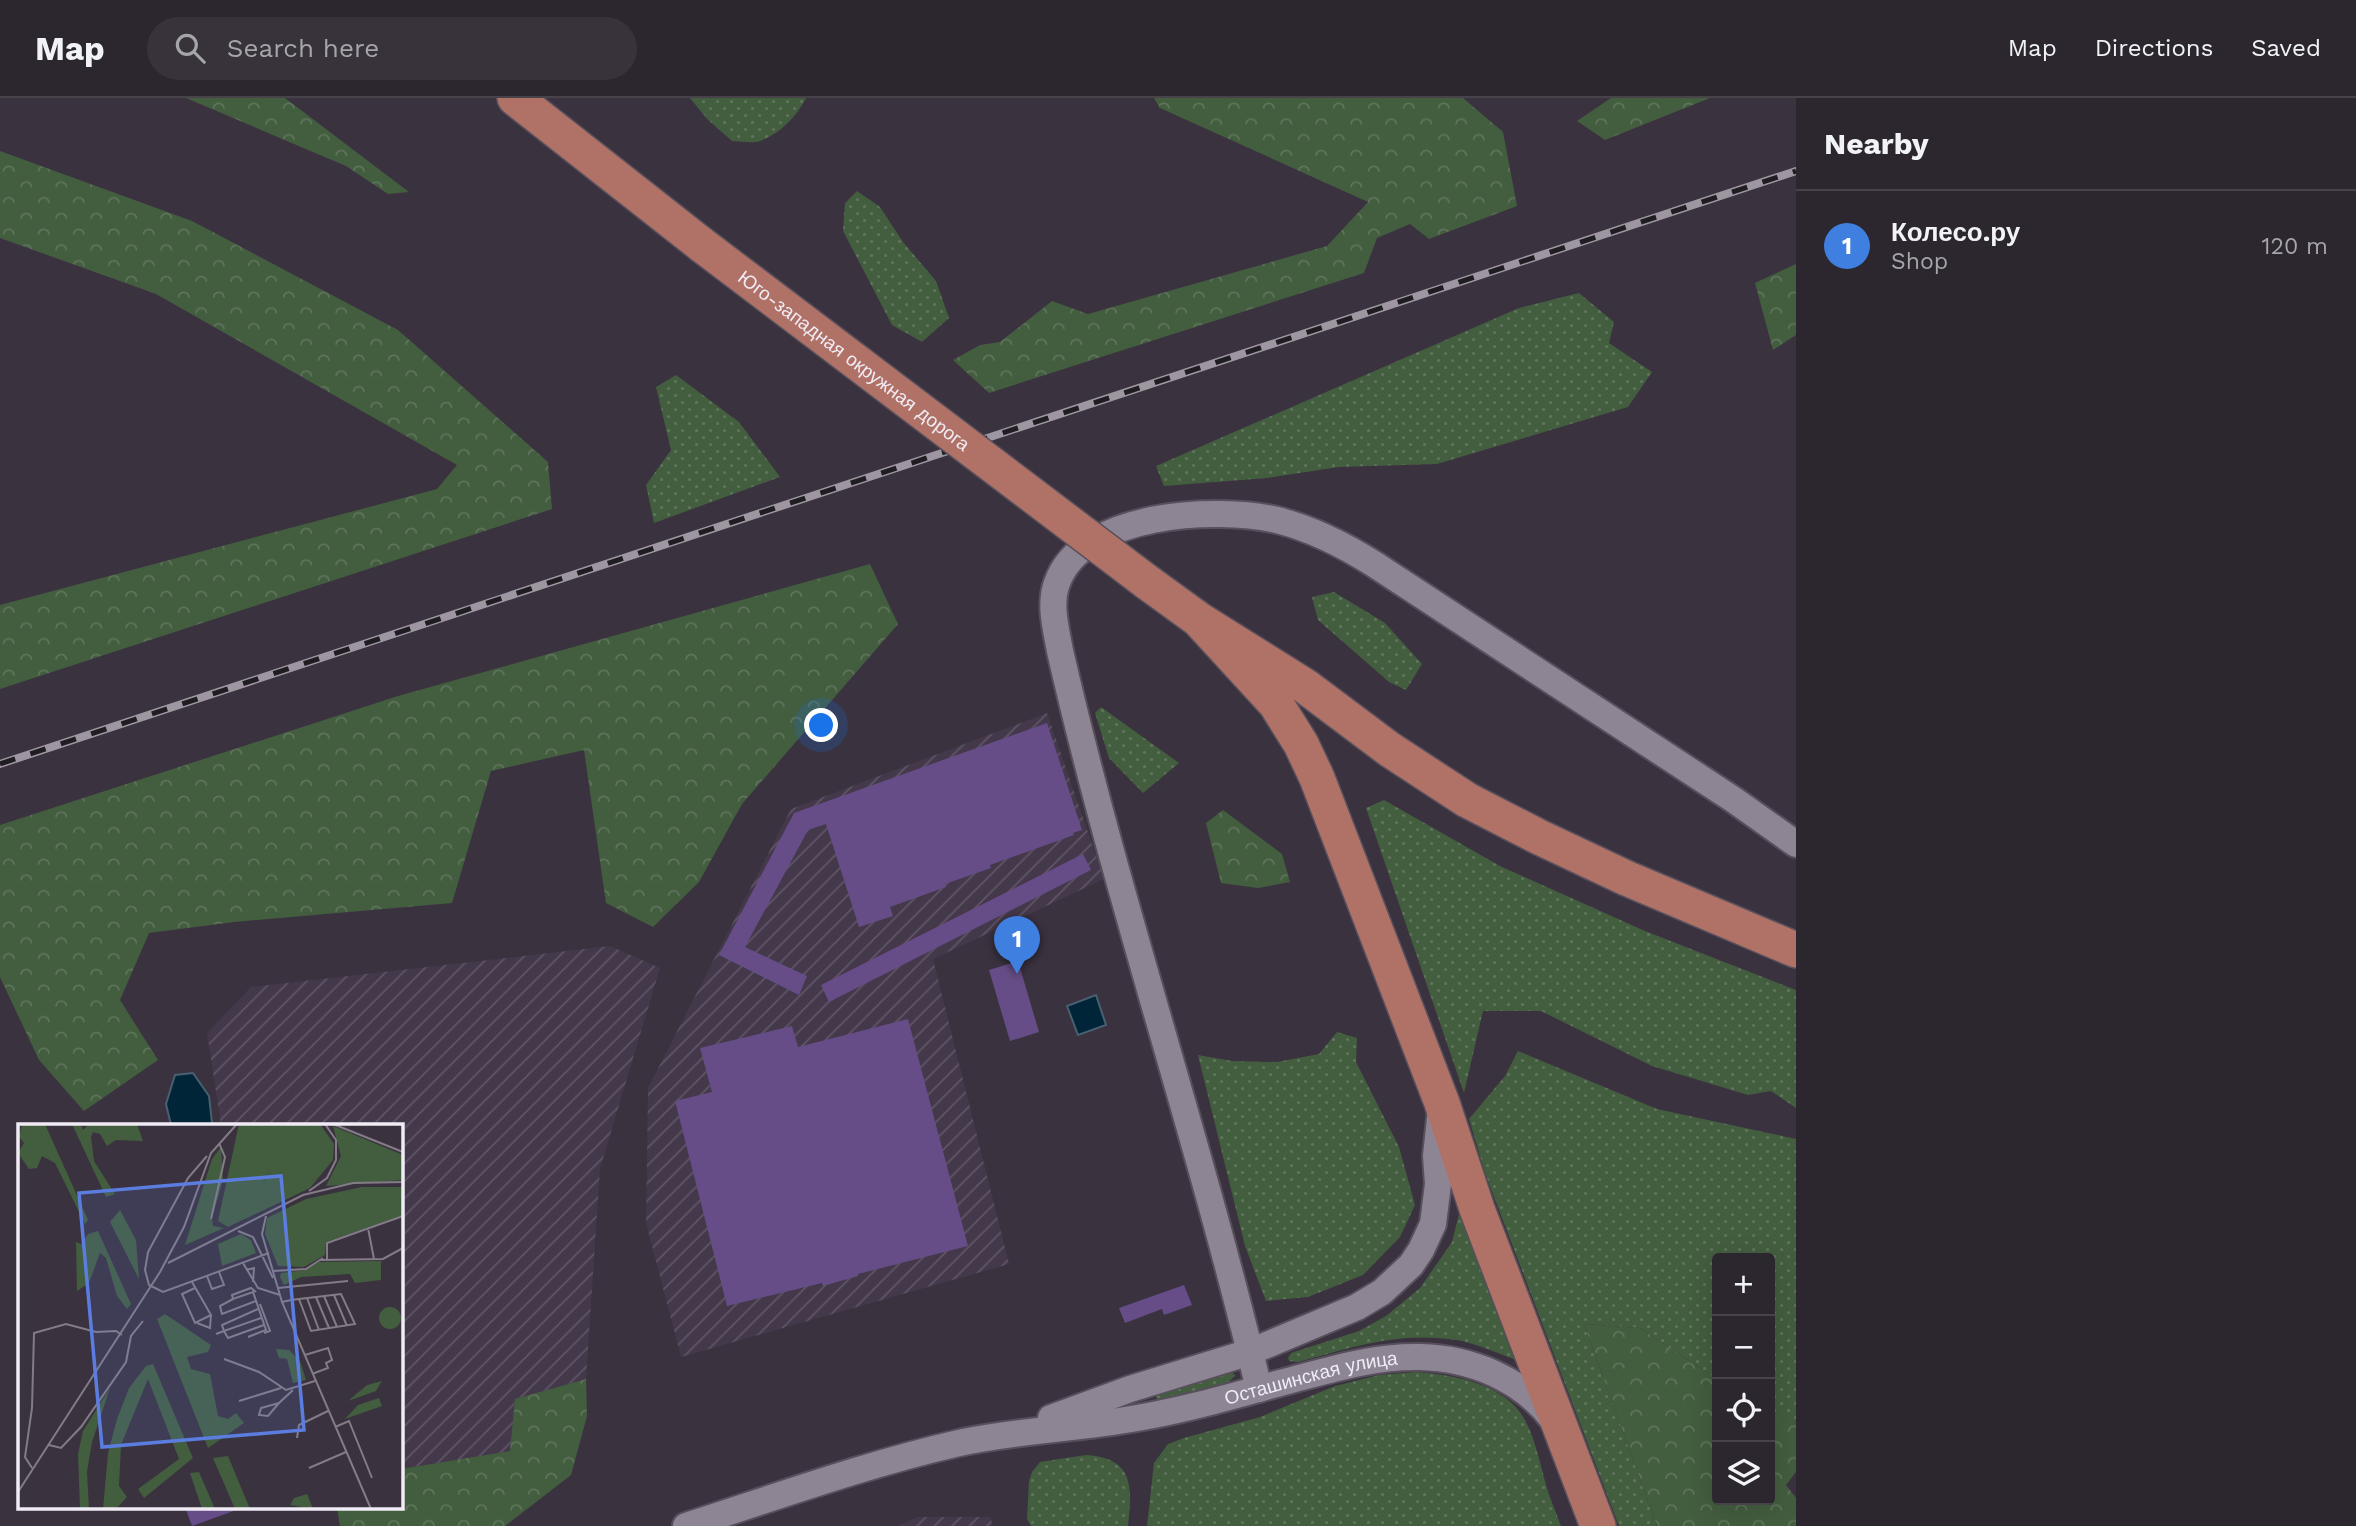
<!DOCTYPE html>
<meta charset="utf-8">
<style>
:root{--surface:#2c262f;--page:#38323b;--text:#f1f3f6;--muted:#a6a5aa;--line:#48434b;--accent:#8abfa5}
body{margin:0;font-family:"Work Sans",sans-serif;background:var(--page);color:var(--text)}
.controls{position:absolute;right:21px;bottom:21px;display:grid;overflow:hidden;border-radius:7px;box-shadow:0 7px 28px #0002}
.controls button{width:63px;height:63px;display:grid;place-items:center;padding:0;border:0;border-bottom:2px solid var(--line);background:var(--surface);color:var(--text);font:35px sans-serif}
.you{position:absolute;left:822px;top:628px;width:24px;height:24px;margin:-18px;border:5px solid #fff;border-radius:50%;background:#1a73e8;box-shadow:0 0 0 10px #1a73e833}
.badge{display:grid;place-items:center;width:46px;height:46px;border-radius:50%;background:var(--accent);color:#fff;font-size:23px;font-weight:700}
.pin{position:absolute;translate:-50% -58px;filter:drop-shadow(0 2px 4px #0008)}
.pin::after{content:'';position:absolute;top:37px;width:24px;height:21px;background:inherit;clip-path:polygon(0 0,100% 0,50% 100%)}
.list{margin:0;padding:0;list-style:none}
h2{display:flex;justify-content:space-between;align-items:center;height:91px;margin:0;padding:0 28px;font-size:30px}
h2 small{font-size:23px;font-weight:400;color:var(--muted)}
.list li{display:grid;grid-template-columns:46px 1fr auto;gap:21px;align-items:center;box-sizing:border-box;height:112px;padding:0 28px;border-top:2px solid var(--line)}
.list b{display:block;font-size:26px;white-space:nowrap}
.list p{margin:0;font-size:23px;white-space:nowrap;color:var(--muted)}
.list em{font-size:23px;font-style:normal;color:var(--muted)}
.icon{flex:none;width:38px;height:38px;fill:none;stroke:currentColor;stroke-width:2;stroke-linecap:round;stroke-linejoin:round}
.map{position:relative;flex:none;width:1796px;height:1428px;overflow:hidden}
header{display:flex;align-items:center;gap:42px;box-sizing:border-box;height:98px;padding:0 35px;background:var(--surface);border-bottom:2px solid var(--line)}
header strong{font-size:33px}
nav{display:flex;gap:38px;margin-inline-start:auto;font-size:24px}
.search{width:490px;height:63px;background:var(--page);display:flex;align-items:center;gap:18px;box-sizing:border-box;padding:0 24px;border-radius:38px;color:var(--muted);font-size:26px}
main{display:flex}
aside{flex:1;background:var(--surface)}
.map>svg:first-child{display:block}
</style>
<header>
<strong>Map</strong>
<div class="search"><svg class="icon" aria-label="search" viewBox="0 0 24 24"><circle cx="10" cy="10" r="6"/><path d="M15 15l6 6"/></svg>Search here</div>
<nav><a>Map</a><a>Directions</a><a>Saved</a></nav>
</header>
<main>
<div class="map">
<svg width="1796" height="1428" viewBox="0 0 1796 1428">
<defs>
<pattern id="industrial-furrows" width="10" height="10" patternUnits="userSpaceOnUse" patternTransform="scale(1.75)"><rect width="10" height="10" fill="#44384b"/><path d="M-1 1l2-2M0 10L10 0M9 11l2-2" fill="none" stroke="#5f5566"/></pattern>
<pattern id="grass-dots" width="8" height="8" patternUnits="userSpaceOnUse" patternTransform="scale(1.75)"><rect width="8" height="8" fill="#435d3f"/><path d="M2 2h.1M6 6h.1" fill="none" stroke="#5e745b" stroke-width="1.8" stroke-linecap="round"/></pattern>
<pattern id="forest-crowns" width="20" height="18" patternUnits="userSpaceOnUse" patternTransform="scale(1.75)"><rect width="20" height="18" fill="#435d3f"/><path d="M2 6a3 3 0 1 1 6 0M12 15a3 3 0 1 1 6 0" fill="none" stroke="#5e745b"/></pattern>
</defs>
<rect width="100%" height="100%" fill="#3a323f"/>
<path fill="url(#industrial-furrows)" d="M1047 615 1104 781 933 861 1009 1166 681 1259 646 1125 648 990 791 711Z
M610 848 660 870 600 1071 586 1281 515 1301 511 1353 401 1371V1027H221L207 935 251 889Z
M917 1419H991L992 1428H899Z"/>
<path fill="url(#grass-dots)" d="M690 0H806C797 18 780 36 760 43 752 46 740 43 732 43L707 21Z
M857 93 880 109 903 144 936 183 949 220 922 244 892 227 843 133 845 105Z
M1579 195 1614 224 1609 245 1652 274 1628 309 1437 366 1339 369 1267 380 1164 388 1156 368 1519 210Z
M676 277 739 324 780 379 654 425 646 387 671 352 656 289Z
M1334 494 1385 525 1422 566 1406 592 1389 584 1318 522 1312 499Z
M1101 609 1179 665 1143 695 1109 660 1095 615Z
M1384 702 1500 768 1645 833 1796 892V1010L1771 993 1748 997 1652 968 1541 913H1483L1464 995 1366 710Z
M1337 934 1357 940 1356 964 1399 1049 1415 1107 1400 1139 1363 1177 1308 1199 1266 1203 1245 1148 1198 957 1232 963 1277 964 1319 956Z
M1518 953 1657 1011 1796 1041V1325L1770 1312V1160H1717V1281L1640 1230 1584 1226 1657 1428H1619L1485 1075 1469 1021 1505 978Z
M1459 1116 1519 1263C1499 1256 1478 1246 1457 1242 1398 1233 1354 1249 1298 1264L1289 1263 1288 1260 1291 1255 1359 1233 1386 1218 1420 1190 1452 1144Z
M1228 1274 1233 1275 1235 1278 1227 1285 1168 1302 1160 1303 1156 1300V1296Z
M1417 1274C1454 1277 1508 1286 1526 1324 1536 1344 1540 1366 1546 1387 1550 1401 1556 1414 1561 1428H1147L1154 1365 1168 1346 1184 1340 1260 1319 1335 1288 1379 1277Z
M1086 1357C1135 1360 1132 1390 1128 1428H1031L1027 1421 1029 1383 1032 1374 1040 1364Z"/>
<path fill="url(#forest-crowns)" d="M186 0H285L409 94 388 96 346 68Z
M1154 0H1463L1503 34 1517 108 1429 141 1410 126 1377 140 1364 175 989 295 953 262 980 247 1000 244 1052 203 1088 216 1327 148 1368 104 1160 10Z
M1611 0H1710L1605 42 1577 23Z
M0 53 192 123 398 232 548 364 552 411 0 591V507L437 391 457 367 156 196 0 140Z
M1796 166V237L1773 252 1755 185Z
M870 466 898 526 742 706 699 784 653 829 606 805 584 652 491 673 452 805 234 824 149 835 120 902 158 962 84 1013 39 962 0 879V727L398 598Z
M1223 712 1282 756 1290 784 1258 790 1221 785 1206 725Z
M1584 1226 1640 1230 1717 1281V1402H1770V1312L1796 1325V1374L1786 1387 1796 1400V1428H1657Z
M586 1281 587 1318 571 1377 505 1428H340L337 1409H401V1371L510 1353 515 1301Z"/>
<path fill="#002539" stroke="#486071" stroke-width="2" d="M1096 897 1106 927 1078 937 1067 908Z
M193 975 209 998 212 1025 210 1027H171L166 1006 175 977Z"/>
<path fill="#664d87" d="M1047 625 1082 732 1073 735 1074 737 990 767 991 770 945 786 946 789 890 809 893 818 859 829 826 726 808 732 745 849 807 878 799 897 719 857 794 715Z
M1083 756 1091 772 829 904 821 887Z
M1018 863 1039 934 1010 943 989 872Z
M908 921 968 1148 858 1176V1178L823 1188 822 1185 727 1208 675 1003 712 994 700 950 792 928 798 949Z
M1184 1187 1192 1207 1164 1217 1162 1211 1125 1225 1119 1210Z
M185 1409H239V1411L192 1428Z"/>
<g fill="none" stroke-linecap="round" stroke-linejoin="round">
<defs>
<g id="tertiary">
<path d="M1259 1291C1200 1043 1117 801 1060 553 1056 531 1049 506 1057 485 1082 414 1217 408 1277 422 1313 431 1344 447 1374 466L1734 702 1796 746"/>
<path d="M1051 1320 1130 1291 1250 1254 1357 1209 1382 1194 1411 1167 1421 1152 1433 1126 1438 1086 1436 1058 1441 1011"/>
<path id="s1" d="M686 1428C776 1399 867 1366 959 1345 1018 1332 1078 1331 1137 1320 1190 1311 1243 1295 1295 1281 1336 1270 1377 1258 1420 1259 1471 1260 1522 1281 1553 1322"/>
</g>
<path id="trunk" d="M515 0 702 147
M1147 484 1198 521 1305 588 1389 651 1467 702 1539 739 1626 780 1796 852
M1198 521 1276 606 1301 646 1317 680 1442 1005 1477 1111 1598 1428"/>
</defs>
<use href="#tertiary" stroke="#57505c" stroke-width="30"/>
<use href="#trunk" stroke="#57505c" stroke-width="38"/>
<use href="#tertiary" stroke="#8e8594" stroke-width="26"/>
<use href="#trunk" stroke="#b07166" stroke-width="35"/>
<defs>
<path id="rail" d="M0 666 1796 73"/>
</defs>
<use href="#rail" stroke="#9e97a2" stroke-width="8"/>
<use href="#rail" stroke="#1f1c22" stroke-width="5" stroke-dasharray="16" stroke-linecap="butt"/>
<defs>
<g id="trunk-bridge">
<path id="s2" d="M702 147 1147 484"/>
</g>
</defs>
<use href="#trunk-bridge" stroke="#57505c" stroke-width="38" stroke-linecap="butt"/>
<use href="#trunk-bridge" stroke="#b07166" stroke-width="35"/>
</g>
<g text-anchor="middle" stroke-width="5" stroke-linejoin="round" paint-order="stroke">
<g font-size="19" fill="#f0ebf4" stroke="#1f1c22">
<text dy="7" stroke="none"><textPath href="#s2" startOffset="191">Юго-западная окружная дорога</textPath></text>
<text dy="7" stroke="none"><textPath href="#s1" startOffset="644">Осташинская улица</textPath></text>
</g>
</g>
<g transform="translate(18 1026)">
<rect width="385" height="385" fill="#3a323f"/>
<path d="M221 0H302L316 20 315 36 292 64 210 103 200 97ZM269 23 275 67 246 60 250 49 258 54 264 48ZM315 2 385 31V56L308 62 323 32ZM203 23 205 56 194 94 195 102 206 104 167 121 194 35ZM344 63H385V91L308 118 307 131 286 143 260 142 247 110 249 94 288 75ZM102 86 118 116 121 155 92 98ZM223 110 233 116 238 129 204 142 200 120ZM363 137V156L337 159 332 150 283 153 266 161 262 153 263 149 288 146 301 138ZM364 257 358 267 330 277 349 261ZM361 274 364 282 327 295 340 281Z" fill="#435d3f" fill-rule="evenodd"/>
<path d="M4 0H27L70 96 67 100 37 39 24 32 19 44 11 45 0 29 6 19 1 13ZM54 0H63L65 6 71 0H119L125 17 98 16 89 22 82 10 75 8 73 13 76 37 97 70 88 73ZM268 9H281L298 17 308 27 307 38 275 67 237 84 250 49 258 53 264 48 256 38 262 23H269ZM80 107 113 180 109 185 99 172 88 134 82 129 71 159 59 167 58 118 63 120 70 110ZM147 190 193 221 190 228 169 233 173 245 192 250 200 292 210 295 218 289 226 299 190 324 139 195ZM258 225 271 226 282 237 288 256 275 259 269 235 261 234ZM135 240 175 334 126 374 120 365 161 335 130 255 103 321 101 362 109 373 98 385H85L90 329 99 295 111 264 128 242ZM92 264 74 318 69 348 71 385H62L60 330 65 307ZM210 332 232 385H217L195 334ZM181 348 197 385H184L172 349ZM289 370 295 385 272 381 276 374Z" fill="#435d3f"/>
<path d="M361 194a11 11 0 1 1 22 0a11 11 0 1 1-22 0Z" fill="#435d3f"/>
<path fill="none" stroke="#837c87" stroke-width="2" d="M315 0 385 28M189 32 170 54 130 128 127 146 131 161 145 168 251 129M291 67 309 54 318 36V16L307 0M248 92 244 110 264 178 353 385M193 95 207 33 201 19M350 104 356 135M220 107 235 113 255 154M303 136 365 135 385 124M309 136V119L385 92M150 139 285 71 335 59 385 58M225 139 240 164 262 171M228 146 236 144 235 158M255 147 288 145 305 134M189 152 194 165 206 161 201 148M174 158 193 191 177 199 164 170 177 164M260 164 330 157M316 171 329 202M306 172 319 203M298 173 311 204M289 174 301 206M215 175 202 182 204 190 238 177M264 178 273 176 281 175 298 173 323 170 337 200 293 207 281 175M242 180 252 207 246 209M240 185 204 201 206 207 243 194M179 199 192 204 193 191M198 210 206 207 210 214 246 201M230 213 248 206 235 168 215 175 214 171 233 164 238 168M287 231 310 224 314 236 308 239 310 244 294 250M206 235 241 248 268 266 297 257M221 277 263 264M261 279 250 292 241 291 243 284 261 279 275 266M317 303 331 297 354 354M279 314 281 301 310 287M31 321 43 324 63 303 108 238 113 212 125 197M14 344 7 333 14 284 16 209 48 200 78 208 98 207 104 211M291 344 328 328M0 368 142 148 166 103 193 29 219 0"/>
<path fill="#5c7de0" fill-opacity="0.15" stroke="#5c7de0" stroke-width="3.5" d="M263 52 286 306 84 323 61 69Z"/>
<rect width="385" height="385" fill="none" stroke="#f0ebf4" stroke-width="3.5"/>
</g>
</svg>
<div class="controls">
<button>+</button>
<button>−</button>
<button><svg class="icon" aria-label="locate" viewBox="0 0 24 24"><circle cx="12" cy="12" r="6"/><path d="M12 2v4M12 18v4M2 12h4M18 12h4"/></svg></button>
<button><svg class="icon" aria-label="layers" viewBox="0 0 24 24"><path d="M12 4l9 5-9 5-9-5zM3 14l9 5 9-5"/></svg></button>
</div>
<div class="you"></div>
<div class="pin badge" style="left:1017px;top:876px;background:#3f7fe0">1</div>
</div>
<aside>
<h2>Nearby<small></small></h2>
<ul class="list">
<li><span class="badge" style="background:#3f7fe0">1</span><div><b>Колесо.ру</b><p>Shop</p></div><em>120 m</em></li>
</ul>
</aside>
</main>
